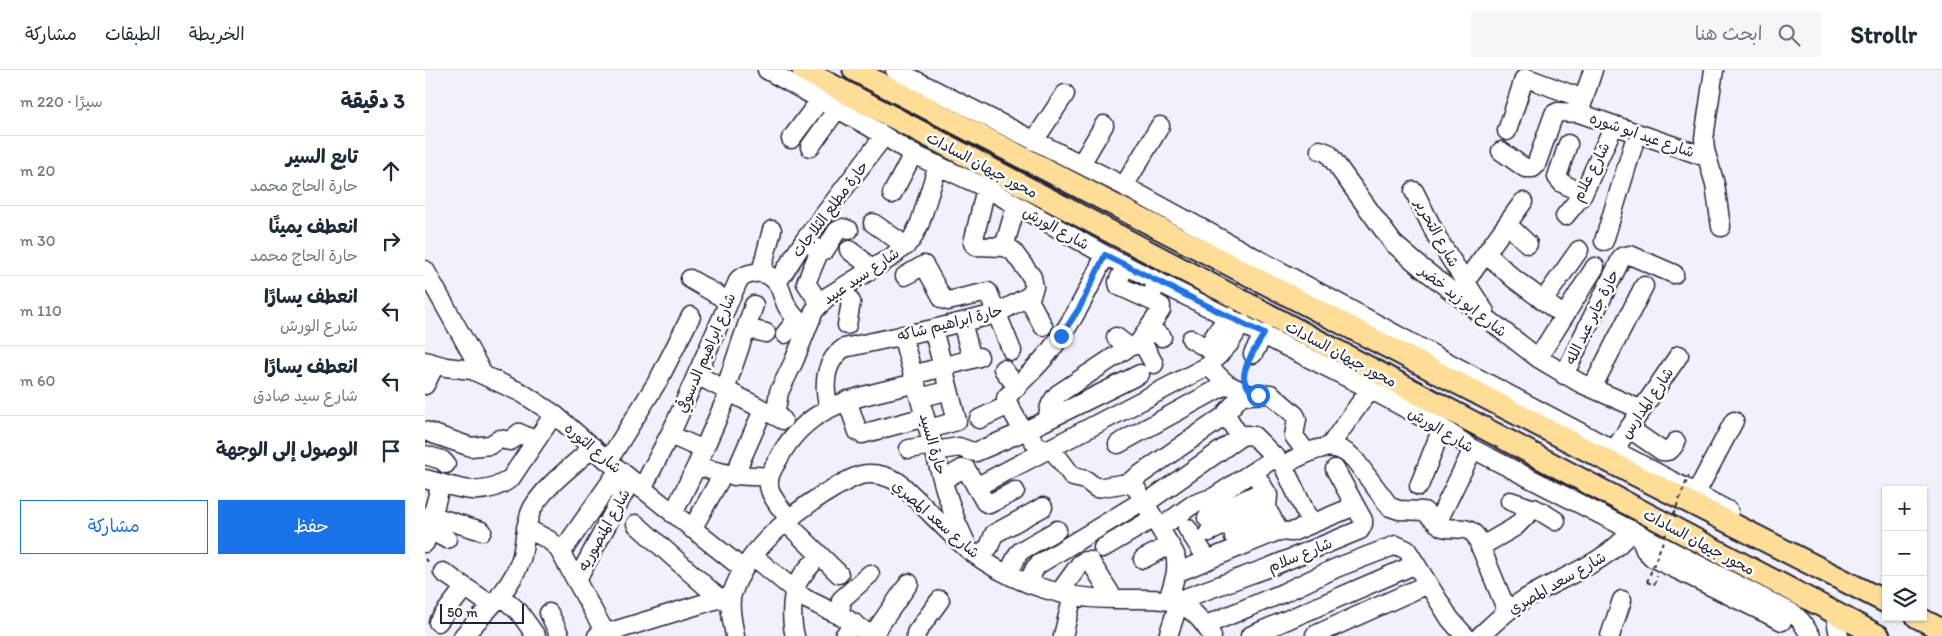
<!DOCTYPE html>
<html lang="ar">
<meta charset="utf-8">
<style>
:root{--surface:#fff;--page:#f6f6f7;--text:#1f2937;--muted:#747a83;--line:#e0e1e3;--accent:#1a73e8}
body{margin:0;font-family:Itim,"Playpen Sans Arabic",sans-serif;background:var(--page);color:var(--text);direction:rtl}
.controls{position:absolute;right:15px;bottom:15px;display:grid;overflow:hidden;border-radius:0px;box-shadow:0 1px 4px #0004}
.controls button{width:45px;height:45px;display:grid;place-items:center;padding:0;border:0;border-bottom:1px solid var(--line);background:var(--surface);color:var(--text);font:25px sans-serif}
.scale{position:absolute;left:15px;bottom:12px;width:84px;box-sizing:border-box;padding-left:5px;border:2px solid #22223b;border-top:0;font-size:14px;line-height:18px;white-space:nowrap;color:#22223b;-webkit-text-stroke:4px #fff;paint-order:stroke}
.stop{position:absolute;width:15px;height:15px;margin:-11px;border:4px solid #1a73e8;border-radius:50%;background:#fff}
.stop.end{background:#1a73e8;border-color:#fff;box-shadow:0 1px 5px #0008}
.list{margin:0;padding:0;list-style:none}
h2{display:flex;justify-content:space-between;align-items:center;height:65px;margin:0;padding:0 20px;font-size:21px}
h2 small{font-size:16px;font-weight:400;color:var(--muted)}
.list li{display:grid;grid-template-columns:32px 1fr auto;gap:15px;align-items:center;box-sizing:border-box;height:70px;padding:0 20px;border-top:1px solid var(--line)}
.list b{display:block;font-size:19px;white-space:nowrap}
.list p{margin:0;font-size:16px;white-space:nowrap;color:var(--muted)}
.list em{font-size:16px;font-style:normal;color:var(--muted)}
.actions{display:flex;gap:10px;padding:15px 20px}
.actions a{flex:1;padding:11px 0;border:1px solid var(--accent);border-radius:0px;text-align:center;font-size:18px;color:var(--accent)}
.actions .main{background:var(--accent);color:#fff}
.icon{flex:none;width:28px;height:28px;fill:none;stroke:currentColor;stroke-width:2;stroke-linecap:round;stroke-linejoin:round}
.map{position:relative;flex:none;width:1517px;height:566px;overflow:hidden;direction:ltr}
header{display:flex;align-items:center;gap:30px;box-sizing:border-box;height:70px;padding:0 25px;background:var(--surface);border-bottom:1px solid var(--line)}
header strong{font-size:24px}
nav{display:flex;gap:28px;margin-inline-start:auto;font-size:18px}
.search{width:350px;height:45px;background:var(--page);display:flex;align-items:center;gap:12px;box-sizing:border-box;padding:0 18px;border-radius:0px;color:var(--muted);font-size:19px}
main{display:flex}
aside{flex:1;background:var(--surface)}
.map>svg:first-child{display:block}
</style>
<header>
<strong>Strollr</strong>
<div class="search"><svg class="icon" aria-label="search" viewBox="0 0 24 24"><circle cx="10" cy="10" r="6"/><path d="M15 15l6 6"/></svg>ابحث هنا</div>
<nav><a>الخريطة</a><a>الطبقات</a><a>مشاركة</a></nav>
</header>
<main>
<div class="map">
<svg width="1517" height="566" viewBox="0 0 1517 566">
<rect width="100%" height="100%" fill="#f0f1fb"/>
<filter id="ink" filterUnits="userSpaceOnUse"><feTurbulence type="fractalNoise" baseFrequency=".02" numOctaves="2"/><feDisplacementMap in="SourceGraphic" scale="10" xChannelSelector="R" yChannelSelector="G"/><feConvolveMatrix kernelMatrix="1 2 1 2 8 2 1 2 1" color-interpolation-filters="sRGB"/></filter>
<g filter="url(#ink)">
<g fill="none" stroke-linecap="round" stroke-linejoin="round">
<defs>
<path id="minor" d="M342 0 445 57 488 84 561 118 680 185 945 319 1017 358 1048 379 1369 544 1376 551 1386 566
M470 0 699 116 990 275 1304 441
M1289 0 1279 68 1280 80 1290 114 1296 157
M1155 40 1168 0
M1082 61 1099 9 1102 8 1159 29
M366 69 395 30
M609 71 640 24
M1143 74 1132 107 1137 113 1158 124
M385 77 412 39
M895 80 903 83 968 173 997 198 1113 288 1155 313 1217 340
M1076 81 1100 98H1108L1111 95 1129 44 1133 42 1154 43 1281 87
M656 94 679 55
M699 116 735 56
M989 121 1014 171 1060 242
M467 124 488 84
M1140 146 1158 124 1189 55
M448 153 481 176
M1082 154 1103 174
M1179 171 1212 63
M386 175 395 180H400L412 161 418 158 424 160
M579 177 591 136
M395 180 381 213 395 234
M424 180 436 189 445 199
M1061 183 1088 208 1139 246
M700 195 693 212 694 216 727 231
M0 200 58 304
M336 202 347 160
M480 206 499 195 518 229 523 231 563 222 587 281
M265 209 303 231
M1040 212 1098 132
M352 213 379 171 459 66
M417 218 426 232 422 255
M603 228 618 256
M1118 231 1154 180
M537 252 547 289
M321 258 341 263
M724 258 737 267
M360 264 372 249
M477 265 520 419 531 451 540 471
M691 267 704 277 713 274 736 240V236L727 231 725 226 734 212
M788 268 803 246
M766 269 794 285
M716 270 729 294
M828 284 839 264
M1113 288 1170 197
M0 291 21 297 47 300 97 323 129 344 183 391 318 499
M783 296 802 314 824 325 846 324 870 345 872 349 869 366 882 383
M578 299 592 317
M272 305 358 350
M488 305 554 287
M1139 305 1197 187 1205 185 1249 204
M0 315 10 295
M1167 318 1219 216
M300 320 329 235
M495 328 524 320
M422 330 433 362 437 364 500 347
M404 338C398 316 399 292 419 278L508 259 571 244 606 225 609 217 607 207 587 180 579 177 551 176 548 173 561 118
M350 346 354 322 369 291 389 241 402 227 468 186 487 169 495 153 513 95
M554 349 584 335
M623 349C623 338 626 332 633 324L704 277
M504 359 532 351 508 259
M1205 359 1237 381C1245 382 1247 379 1251 372
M602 360C612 377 610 377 629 382L648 407 661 410 671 418 703 413 711 418 750 484C754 501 748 514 743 529
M0 361 46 377 65 375 75 369 85 371 94 363 111 371
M598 361 581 330V328C595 312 611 299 624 282 648 253 664 219 680 185
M245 365 279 380
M815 367 801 345 802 342 819 322
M693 374 802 314
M904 377 945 319
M484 379 508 375
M1189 380 1254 285
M510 381 534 377 545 381 551 382 602 360 715 304
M0 385 17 390 21 394
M183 391 234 309 266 246
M272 395C296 405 319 407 344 406
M858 395C883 383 907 365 930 390L965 437 974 440 999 441 1017 457C1030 461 1041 454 1051 466L1082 541
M829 402 843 425 842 439 853 459
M309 406 338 340
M0 409C32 417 57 430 86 408L129 344
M518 410 537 399H541L560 432 564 434 590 421
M703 413 801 345
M994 416 1017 358
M551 417 783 296 804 274 817 253
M217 419 250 354 314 209C326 201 342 199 352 213 357 220 358 230 363 238 368 246 375 252 380 259
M1271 423 1309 351
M1085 431 1115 441 1131 451
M721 433 815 367 821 365 829 366 858 395 886 454
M248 444 272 395 304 322
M8 446 57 461
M782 448 840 420
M364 449C358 440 348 431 345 420 341 408 348 398 354 388 383 332 436 327 491 313
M361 452 414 504
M1012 453 1048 379
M211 454 295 529
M101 458 124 470 133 478 181 564
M735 458 767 435 789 427 851 387
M762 458 783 490
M267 459 298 404
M4 460 22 469
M784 462 841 435
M1214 464 1220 480 1228 488 1357 551
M809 467 847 449
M0 473 16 413
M1055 477 1090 457 1109 438
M678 478 729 448
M136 483 194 400
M328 486 379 528 422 549 447 566
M553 486 564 477 569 464 618 437
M718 489 745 475
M18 502 66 535
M751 503 853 461 867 462 930 436
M583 504 593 484 597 480 632 460
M152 510 206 410
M603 513 610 498 614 494 719 430
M634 523 655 494 660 491H665L689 529
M75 525 94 542 111 566
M749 532 845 497 935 460 938 454V450L910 399
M124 543 135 566
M412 544 416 537V530L445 504
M1410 544 1414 566
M13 552 40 517
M781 555 858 523 911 498 971 475 982 480 1025 549 1040 566
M890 565 1003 514
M38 566C59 543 86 520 96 489 101 472 99 454 108 437 122 414 148 396 168 377
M172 566 306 525
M310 566C308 553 303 537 307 524 321 480 370 440 409 418 418 413 426 408 436 405 450 402 462 406 473 412 498 434 520 460 545 481 567 498 593 511 620 519 642 526 667 529 691 529 736 530 761 522 787 566
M370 566C366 552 366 528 372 514 375 507 381 501 386 495
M419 566 429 553
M447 566 484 513
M491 566V563L515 530
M638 566 648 525
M743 566 754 533
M825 566 991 494
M1055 566C1069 553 1083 539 1100 529 1135 507 1181 494 1207 460
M1185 566 1197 530"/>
<path id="major" d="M378 0 1454 566
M429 0 1183 391 1461 532
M1492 547 1517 560"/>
</defs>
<use href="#minor" stroke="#22223b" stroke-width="21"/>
<use href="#major" stroke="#22223b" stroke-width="25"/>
<path stroke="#22223b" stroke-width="2" stroke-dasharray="4 4" stroke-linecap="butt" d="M819 307 822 297
M0 489 6 494
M1222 512 1229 515 1232 506"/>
<use href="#minor" stroke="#fff" stroke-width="18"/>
<use href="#major" stroke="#fedd96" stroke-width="21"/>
<path stroke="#22223b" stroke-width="2" stroke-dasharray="4 4" stroke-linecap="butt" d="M1222 512 1264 405"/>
</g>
</g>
<g fill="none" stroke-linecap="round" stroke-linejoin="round" filter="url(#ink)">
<path stroke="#1a73e8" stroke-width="6" d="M636 266 655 237 680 185 839 264C833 274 818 296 819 308 820 314 825 320 828 325H833"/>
</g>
<g text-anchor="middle" stroke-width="5" stroke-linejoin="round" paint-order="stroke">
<g font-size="15" fill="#22223b" stroke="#fff">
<text transform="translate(1217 65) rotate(19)" y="5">شارع عيد ابو شوره</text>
<text transform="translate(557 95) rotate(28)" y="5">محور جيهان السادات</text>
<text transform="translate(1166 102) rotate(-63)" y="5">شارع علام</text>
<text transform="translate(405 139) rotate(-53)" y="5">حارة مطلع الثلاجات</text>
<text transform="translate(631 158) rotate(29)" y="5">شارع الورش</text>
<text transform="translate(1012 163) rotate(61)" y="5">شارع التحرير</text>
<text transform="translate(436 206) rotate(-34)" y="5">شارع سيد عبيد</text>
<text transform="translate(1038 231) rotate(38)" y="5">شارع ابو زيد خضر</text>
<text transform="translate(1167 247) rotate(-64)" y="5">حارة جابر عبد الله</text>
<text transform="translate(525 253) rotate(-14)" y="5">حارة ابراهيم شاكه</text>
<text transform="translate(281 283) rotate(-67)" y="5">شارع ابراهيم الدسوقي</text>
<text transform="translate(916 284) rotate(28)" y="5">محور جيهان السادات</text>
<text transform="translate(1222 333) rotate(-56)" y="5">شارع المدارس</text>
<text transform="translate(1016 360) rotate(31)" y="5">شارع الورش</text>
<text transform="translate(508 374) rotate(74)" y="5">حارة السيد</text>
<text transform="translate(168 378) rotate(40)" y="5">شارع الثوره</text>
<text transform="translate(511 449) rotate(41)" y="5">شارع سعد المصري</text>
<text transform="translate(179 460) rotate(-61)" y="5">شارع المنصوريه</text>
<text transform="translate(1274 472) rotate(28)" y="5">محور جيهان السادات</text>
<text transform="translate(875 485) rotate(-22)" y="5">شارع سلام</text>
<text transform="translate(1132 513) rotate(-30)" y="5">شارع سعد المصري</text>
</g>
</g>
</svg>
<div class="controls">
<button>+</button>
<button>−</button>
<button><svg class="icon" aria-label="layers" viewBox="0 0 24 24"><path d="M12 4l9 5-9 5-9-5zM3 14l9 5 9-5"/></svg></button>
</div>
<div class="scale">50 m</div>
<div class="stop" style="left:833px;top:325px"></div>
<div class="stop end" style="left:636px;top:266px"></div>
</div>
<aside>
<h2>3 دقيقة<small>سيرًا · 220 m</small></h2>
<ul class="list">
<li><svg class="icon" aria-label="ahead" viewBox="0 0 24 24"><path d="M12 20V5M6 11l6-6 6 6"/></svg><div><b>تابع السير</b><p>حارة الحاج محمد</p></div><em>20 m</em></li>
<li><svg class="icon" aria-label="right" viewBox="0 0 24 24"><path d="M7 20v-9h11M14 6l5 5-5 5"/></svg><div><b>انعطف يمينًا</b><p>حارة الحاج محمد</p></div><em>30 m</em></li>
<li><svg class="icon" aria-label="left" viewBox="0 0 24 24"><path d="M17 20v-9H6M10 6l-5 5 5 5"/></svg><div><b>انعطف يسارًا</b><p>شارع الورش</p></div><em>110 m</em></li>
<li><svg class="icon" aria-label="left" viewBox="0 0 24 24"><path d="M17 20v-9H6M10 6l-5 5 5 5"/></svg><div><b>انعطف يسارًا</b><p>شارع سيد صادق</p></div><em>60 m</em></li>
<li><svg class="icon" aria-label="arrive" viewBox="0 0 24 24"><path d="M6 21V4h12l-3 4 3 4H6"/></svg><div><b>الوصول إلى الوجهة</b></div></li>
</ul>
<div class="actions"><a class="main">حفظ</a><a>مشاركة</a></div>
</aside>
</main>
